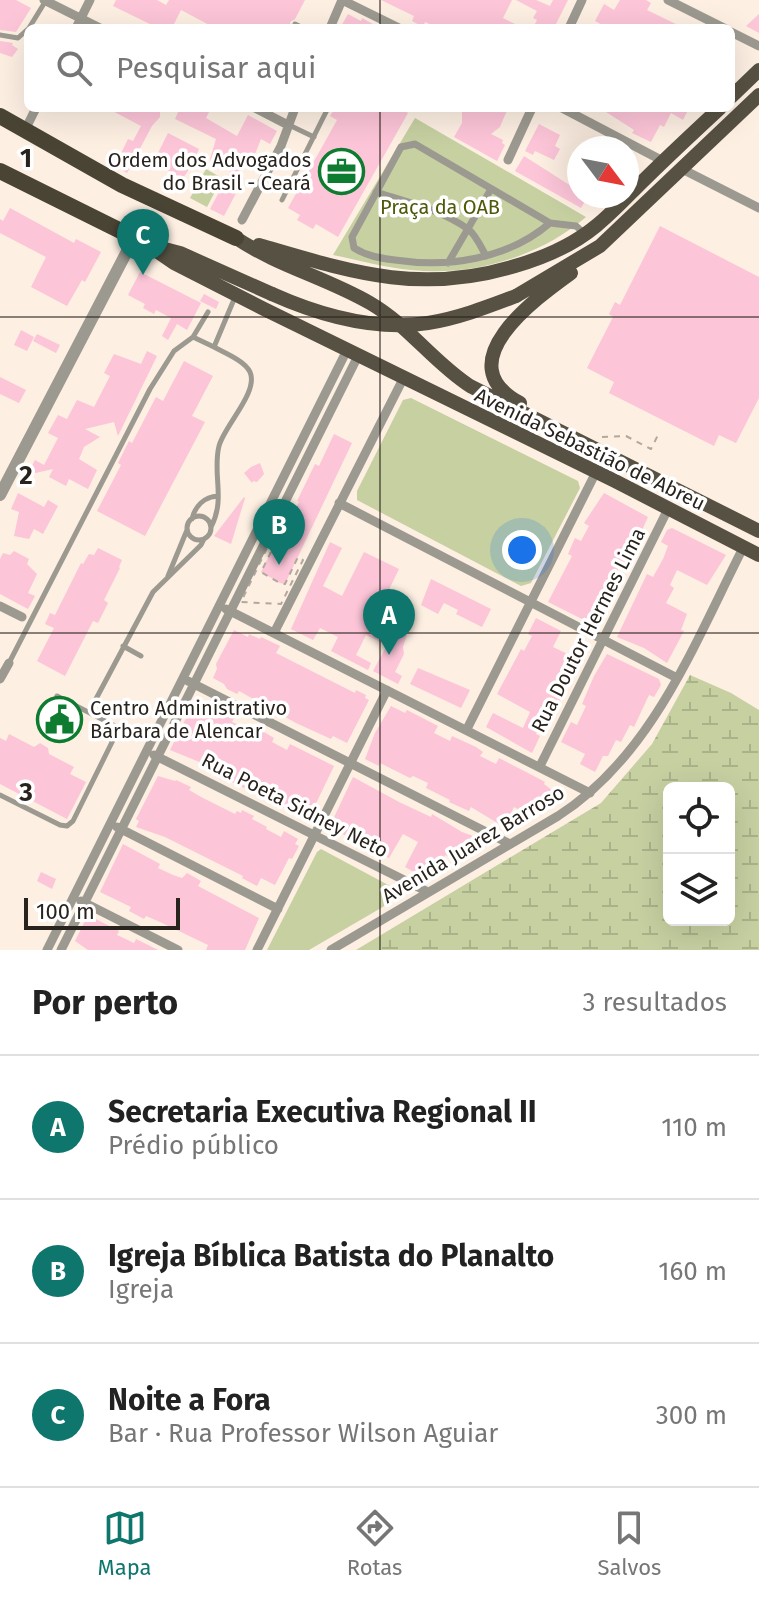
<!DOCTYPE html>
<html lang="pt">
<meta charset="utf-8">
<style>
:root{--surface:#fff;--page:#f2f2f2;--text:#222;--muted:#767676;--line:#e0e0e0;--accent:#0f766e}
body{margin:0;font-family:"Fira Sans",sans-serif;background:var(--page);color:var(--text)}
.controls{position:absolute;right:24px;bottom:24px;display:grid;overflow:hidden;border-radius:12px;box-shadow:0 8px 32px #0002}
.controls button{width:72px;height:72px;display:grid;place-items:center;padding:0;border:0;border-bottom:2px solid var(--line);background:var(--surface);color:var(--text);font:40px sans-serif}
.compass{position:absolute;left:567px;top:136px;width:72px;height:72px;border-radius:50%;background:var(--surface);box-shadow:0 8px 32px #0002;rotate:122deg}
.scale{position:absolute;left:24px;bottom:20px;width:156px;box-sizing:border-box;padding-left:8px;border:4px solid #29231d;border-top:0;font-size:22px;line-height:28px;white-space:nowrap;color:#29231d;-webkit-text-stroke:6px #fff;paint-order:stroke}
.you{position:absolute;left:522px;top:550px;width:28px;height:28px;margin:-20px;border:6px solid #fff;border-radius:50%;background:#1a73e8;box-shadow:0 0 0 12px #1a73e833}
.badge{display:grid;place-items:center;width:52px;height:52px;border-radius:50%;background:var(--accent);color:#fff;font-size:26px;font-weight:700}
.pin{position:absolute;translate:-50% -66px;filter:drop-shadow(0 2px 4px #0008)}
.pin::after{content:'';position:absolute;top:42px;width:28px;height:24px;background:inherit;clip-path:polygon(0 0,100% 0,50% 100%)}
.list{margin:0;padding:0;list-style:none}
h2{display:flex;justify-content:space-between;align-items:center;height:104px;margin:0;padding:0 32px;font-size:34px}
h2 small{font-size:26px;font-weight:400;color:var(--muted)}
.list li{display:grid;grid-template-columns:52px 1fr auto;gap:24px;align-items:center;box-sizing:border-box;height:144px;padding:0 32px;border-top:2px solid var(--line)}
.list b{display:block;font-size:30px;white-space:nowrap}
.list p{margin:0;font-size:26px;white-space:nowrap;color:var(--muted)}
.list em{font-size:26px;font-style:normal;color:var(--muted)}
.icon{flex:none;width:44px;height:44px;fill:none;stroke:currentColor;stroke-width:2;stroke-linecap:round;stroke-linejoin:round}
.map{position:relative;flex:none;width:759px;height:950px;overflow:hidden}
.search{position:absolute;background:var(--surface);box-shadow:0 8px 32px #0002;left:24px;right:24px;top:24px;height:88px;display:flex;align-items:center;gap:20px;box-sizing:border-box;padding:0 28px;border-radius:12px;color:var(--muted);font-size:30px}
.sheet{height:536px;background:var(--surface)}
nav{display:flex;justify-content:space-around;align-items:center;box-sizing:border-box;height:112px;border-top:2px solid var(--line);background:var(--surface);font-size:22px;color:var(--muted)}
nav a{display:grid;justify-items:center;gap:4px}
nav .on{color:var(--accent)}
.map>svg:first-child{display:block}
</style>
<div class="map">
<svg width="759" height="950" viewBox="0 0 759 950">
<defs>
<pattern id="wetland-marsh" width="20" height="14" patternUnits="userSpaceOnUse" patternTransform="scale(2)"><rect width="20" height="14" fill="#c6d0a1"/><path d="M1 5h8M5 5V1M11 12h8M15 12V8" fill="none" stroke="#aab28a"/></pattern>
</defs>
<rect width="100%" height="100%" fill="#fdefe2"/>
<path fill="#c6d0a1" d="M415 118 586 217C541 256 472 277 412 270 386 268 359 260 333 255Z
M206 169 222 178 207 207 190 198Z
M411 398 578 481 580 488 531 583 521 586 357 500V491L403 400Z
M321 849 405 894 309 950H267L317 852Z"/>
<path fill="url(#wetland-marsh)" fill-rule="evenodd" d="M690 675 731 693 759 710V950H356L601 803 652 744ZM669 788H729V920H669Z"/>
<path fill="#fcc5d8" d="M0 0H16L31 8 16 32 0 30Z
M116 0H157L166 5 169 0H305L295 19 290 22 291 28H215L181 10 172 28H158L113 6Z
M381 0H512L503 18 523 28H439L425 22 423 27 412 21 414 16Z
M516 0H536L550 6 553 0H568L554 28H533L537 20 533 18 537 11Z
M620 0H646L651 3 647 10 684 28H608L595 21 604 4 614 10Z
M348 14 361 21 362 18 380 28H340Z
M759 14V33L746 26Z
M0 41 13 43 12 45 18 49 12 57 0 53Z
M107 108H160V117L152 126 127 173 115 166 128 139 133 141 141 126Z
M180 108H211L206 118 237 136 248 115 277 131 270 144 261 139 251 164 236 174 244 178 224 216 210 209 231 170 210 159 216 139 175 119Z
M335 108H400L408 113 338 237 316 224 313 229 297 220 300 215 288 208 337 120 330 116Z
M462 108H508L500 127 491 134 503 140 502 143 505 145 497 161 454 137 462 123Z
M600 108H679L687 112 683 120 671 113 664 127 660 125 651 142 632 133 634 130Z
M539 124 560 135 555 146 560 149 554 160 535 151 533 155 525 151Z
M168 133 199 149 192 165 183 178 153 163Z
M524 156 579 191V196H588L581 208 515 171Z
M10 208 74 243 76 239 101 252 85 282 82 280 67 306 31 287 46 257 0 233V219L3 221Z
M660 226 759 277V398L736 443 719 435 714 446 609 393 614 382 587 368 613 317 609 314 615 302 620 305Z
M140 272 201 303 187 330 177 324 168 340 162 336 171 318 156 310 154 314 143 308 145 304 128 295Z
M204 294 219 302 216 309 200 301Z
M21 330 34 337 27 351 14 345Z
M37 334 60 345 56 353 33 341Z
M147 351 157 356 118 436 114 422 85 429 100 437 84 447 79 459 97 470 88 489 69 479 66 486 49 477 53 469 27 475 35 460 44 465 58 438 48 433 58 415 67 419 77 400 94 407 110 376 104 373 114 354 141 364Z
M184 361 213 376 192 416 205 422 145 536 97 511 121 465 118 463 129 441 132 443 156 397 163 401Z
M0 377 26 390 19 403 0 394Z
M334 434 352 443 285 584 280 583 261 572 289 515 292 516 299 502 297 501 315 464 319 466Z
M260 463 264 474 257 482 253 481 252 483 244 473 251 467Z
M18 493 44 507 48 500 58 506 43 534 34 529 29 539 14 536 19 512 11 509Z
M604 493 648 517 633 550 636 552 629 566 622 561 614 577 618 579 600 608 604 610 596 626 548 602 572 556 568 554 575 538 581 541 589 526 584 523Z
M244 497 245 498 231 544 214 536Z
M672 528 726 555 707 585 677 570 670 585 674 588 666 603 687 614 681 630 684 631 667 663 644 648 617 637 647 574 653 577 663 559 668 546 661 542 667 530Z
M330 542 342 548 323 586 342 596 364 552 399 569 385 598 413 616 404 634 407 635 403 647 404 654 395 672 402 676 398 684 373 671 387 645 366 635 356 655 371 663 368 670 331 651 338 637 320 628 313 640 291 629Z
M98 548 122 560 119 567 120 568 104 600 108 603 98 623 93 621 65 676 37 661 54 628 45 624 50 613 55 615 81 563 83 564 89 554 94 555Z
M14 551 29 559 27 564 37 574 28 593 35 596 28 609 0 594V559L3 553 10 555Z
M431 579 491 609 482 627 456 614 458 610 444 603 438 614 421 605Z
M536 618 561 631 553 647 580 660 557 706 552 704 536 734 540 736 532 753 486 727 493 713 523 728 530 712 497 694 521 649 524 651 532 636 528 634Z
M234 630 248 637 249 634 260 639 261 637 280 646 276 653 355 693 356 690 366 695 365 698 369 700 347 743 333 736 331 739 296 723 239 691 237 694 227 689 224 684 213 678 217 669 216 664Z
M607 654 659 679 661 685 654 697 649 695 634 727 630 725 621 742 616 740 608 756H603L595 772 580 764 585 754 561 742 571 722 577 725 586 706 582 704 594 676Z
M418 668 470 690 461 708 410 684Z
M196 698 234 718 232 722 257 733 259 729 274 738 272 742 287 750 290 744 334 766 308 820 222 777 217 774 219 770 170 750Z
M391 706 405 713 407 710 438 726 434 733 450 741 452 736 476 747 483 752 480 756 496 764 499 758 530 774 545 782 544 784 566 801 554 800 551 806 542 810 533 805 531 808 528 807 525 813 514 807 504 827 471 807 469 811 449 802 450 800 426 788 428 783 413 776 410 778 380 763 379 766 365 759 375 733Z
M9 734 34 747 40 743 48 748 49 754 74 767 70 774 86 782 67 819 0 784V738L6 741Z
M158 776 175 781 176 780 191 787 189 790 203 798 235 814 237 811 241 813 242 810 254 816 252 819 267 827 266 829 281 837 284 831 298 839 295 844 299 846 292 859 289 858 275 885 261 878 257 886 242 878 243 876 165 837 136 827 139 821 136 819Z
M353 777 399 802 431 817 432 814 462 832 487 841V846L460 863 445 855 440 866 431 861 423 877 405 867 418 842 403 834 389 858 358 845 360 842 329 828Z
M123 844 160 864 158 868 173 875 182 878 187 873 201 881 198 886 259 918 245 950H206L208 945 160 922 146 916 144 919 129 911 131 907 100 892Z
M41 872 56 879 52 889 37 881Z
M88 915 119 931 117 935 134 943 136 939 158 950H88L75 941Z"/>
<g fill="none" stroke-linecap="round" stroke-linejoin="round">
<path stroke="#b3a89d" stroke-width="2" stroke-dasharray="6 6" stroke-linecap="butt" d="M602 437 626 436 651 449 659 433
M269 544 274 546 261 572 280 583 285 584 298 557 303 560 281 604 241 602Z"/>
<path stroke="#9c9990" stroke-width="5" d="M295 24 303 28
M29 28 45 2
M0 35 18 38 28 29
M289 125 314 137
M282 200 328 108
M193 337 214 347
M187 528a12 12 0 1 1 24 0a12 12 0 1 1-24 0Z
M192 519C195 506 204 497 218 496
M211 527C226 499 212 474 219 446 224 426 259 392 250 372 245 361 225 353 214 347L235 297
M168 576 187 530
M123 646 141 656
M9 663 150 389 174 351 193 337 208 312
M89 712 153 592 201 545 204 539
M0 795 60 825 67 826 73 821 119 728 57 696"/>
<path stroke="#9c9990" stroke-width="7" d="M376 192C407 202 441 210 468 229 476 235 481 247 486 256
M550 223C508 259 449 268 395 260 379 258 367 256 354 248L352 237 401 147 415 144 550 223 576 226 585 234
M448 263 491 189"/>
<path stroke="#9c9990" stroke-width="9" d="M44 0 100 28
M342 0 399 28
M668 0 724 28
M76 28 90 0
M330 28 342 0
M569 28 582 0
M731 32 759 46
M255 108 288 125
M562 108 663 161
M25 130 36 108
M508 160 532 108
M682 169 759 208
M242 220 281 146 295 108
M339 503 677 678
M0 606 22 617
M226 609 590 793
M274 633 403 379
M0 679 9 663
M188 681 510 844
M467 729 596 472
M154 755 426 891
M540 766 668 509
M117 827 278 909
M81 901 178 950
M47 950 347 350
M61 950 358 356
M257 950 387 690
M331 950 558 816C652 756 694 644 743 548"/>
<path stroke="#9c9990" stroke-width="12" d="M0 495 134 238"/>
<path stroke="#565142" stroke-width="14" d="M731 97 759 70
M236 238C278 266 327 278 370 303 408 325 433 362 470 386L759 531
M145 243 174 263 262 308 615 481 759 555
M259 245C351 272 420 295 515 266 543 258 573 245 596 226 612 213 626 198 640 184 666 158 693 133 720 108
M157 247 180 253 272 294
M516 296 600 246 759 95
M520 403C446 363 535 299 571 273"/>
<path stroke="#4a4435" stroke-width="16" d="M0 116 122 185 236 238
M0 171 145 243"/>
<path stroke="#565142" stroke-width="14" d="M272 294C319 315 375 331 428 323 459 318 487 307 516 296"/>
</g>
<path fill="none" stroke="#29231d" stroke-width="2" stroke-opacity="0.55" d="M380 0V28M380 108V950M0 317H759M0 633H759"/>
<defs>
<symbol id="office-ring" viewBox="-11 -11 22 22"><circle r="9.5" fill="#fff" stroke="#0d7b30" stroke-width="1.5"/><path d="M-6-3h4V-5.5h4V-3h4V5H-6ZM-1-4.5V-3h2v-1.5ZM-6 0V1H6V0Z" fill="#0d7b30"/></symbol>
<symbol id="civic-ring" viewBox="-11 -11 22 22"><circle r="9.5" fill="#fff" stroke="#0d7b30" stroke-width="1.5"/><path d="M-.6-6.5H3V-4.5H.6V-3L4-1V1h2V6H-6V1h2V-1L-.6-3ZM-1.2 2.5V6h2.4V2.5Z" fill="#0d7b30"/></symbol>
</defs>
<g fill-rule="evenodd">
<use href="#office-ring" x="316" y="146" width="51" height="51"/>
<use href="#civic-ring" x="34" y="694" width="51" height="51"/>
</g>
<g text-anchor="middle" stroke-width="7" stroke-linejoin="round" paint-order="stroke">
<g font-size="20" fill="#29231d" stroke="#fff" text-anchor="end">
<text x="311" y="167">Ordem dos Advogados<tspan x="311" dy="23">do Brasil - Ceará</tspan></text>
<text x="90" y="715" text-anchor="start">Centro Administrativo<tspan x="90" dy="23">Bárbara de Alencar</tspan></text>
</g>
<g font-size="20" fill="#4f5909" stroke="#fff">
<text x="440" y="214">Praça da OAB</text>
</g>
<g font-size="20" fill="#29231d" stroke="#fff">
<text transform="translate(590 449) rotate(26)" y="7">Avenida Sebastião de Abreu</text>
<text transform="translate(588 630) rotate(-63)" y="7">Rua Doutor Hermes Lima</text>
<text transform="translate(295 805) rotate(27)" y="7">Rua Poeta Sidney Neto</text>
<text transform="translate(473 844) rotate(-31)" y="7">Avenida Juarez Barroso</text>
</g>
</g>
<g font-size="26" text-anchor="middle" font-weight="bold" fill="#29231d" stroke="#fff" stroke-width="7" stroke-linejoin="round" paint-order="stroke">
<text x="26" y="167">1</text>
<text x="26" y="484">2</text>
<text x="26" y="801">3</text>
</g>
</svg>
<div class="controls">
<button><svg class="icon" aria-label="locate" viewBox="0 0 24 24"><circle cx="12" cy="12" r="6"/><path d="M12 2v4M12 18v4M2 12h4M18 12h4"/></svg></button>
<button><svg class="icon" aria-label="layers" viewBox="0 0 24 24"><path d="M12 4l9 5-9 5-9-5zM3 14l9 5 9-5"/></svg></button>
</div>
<svg class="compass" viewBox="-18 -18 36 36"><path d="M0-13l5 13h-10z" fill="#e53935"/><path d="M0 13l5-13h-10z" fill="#767676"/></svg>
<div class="scale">100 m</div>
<div class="you"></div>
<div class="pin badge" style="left:389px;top:655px">A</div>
<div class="pin badge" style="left:279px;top:565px">B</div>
<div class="pin badge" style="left:143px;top:275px">C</div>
<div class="search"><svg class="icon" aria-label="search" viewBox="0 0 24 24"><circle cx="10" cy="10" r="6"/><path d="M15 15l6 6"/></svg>Pesquisar aqui</div>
</div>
<section class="sheet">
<h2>Por perto<small>3 resultados</small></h2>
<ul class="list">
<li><span class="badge">A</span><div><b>Secretaria Executiva Regional II</b><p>Prédio público</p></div><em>110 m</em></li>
<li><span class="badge">B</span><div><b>Igreja Bíblica Batista do Planalto</b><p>Igreja</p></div><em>160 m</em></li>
<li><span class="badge">C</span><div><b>Noite a Fora</b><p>Bar · Rua Professor Wilson Aguiar</p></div><em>300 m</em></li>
</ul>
</section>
<nav>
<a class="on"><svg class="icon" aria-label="map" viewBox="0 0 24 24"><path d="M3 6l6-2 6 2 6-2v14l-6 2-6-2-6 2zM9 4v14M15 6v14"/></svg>Mapa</a>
<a><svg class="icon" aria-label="directions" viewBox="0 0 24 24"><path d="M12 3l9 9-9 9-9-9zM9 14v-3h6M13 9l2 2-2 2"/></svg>Rotas</a>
<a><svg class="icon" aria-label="saved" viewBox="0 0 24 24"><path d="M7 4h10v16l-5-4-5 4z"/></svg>Salvos</a>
</nav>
